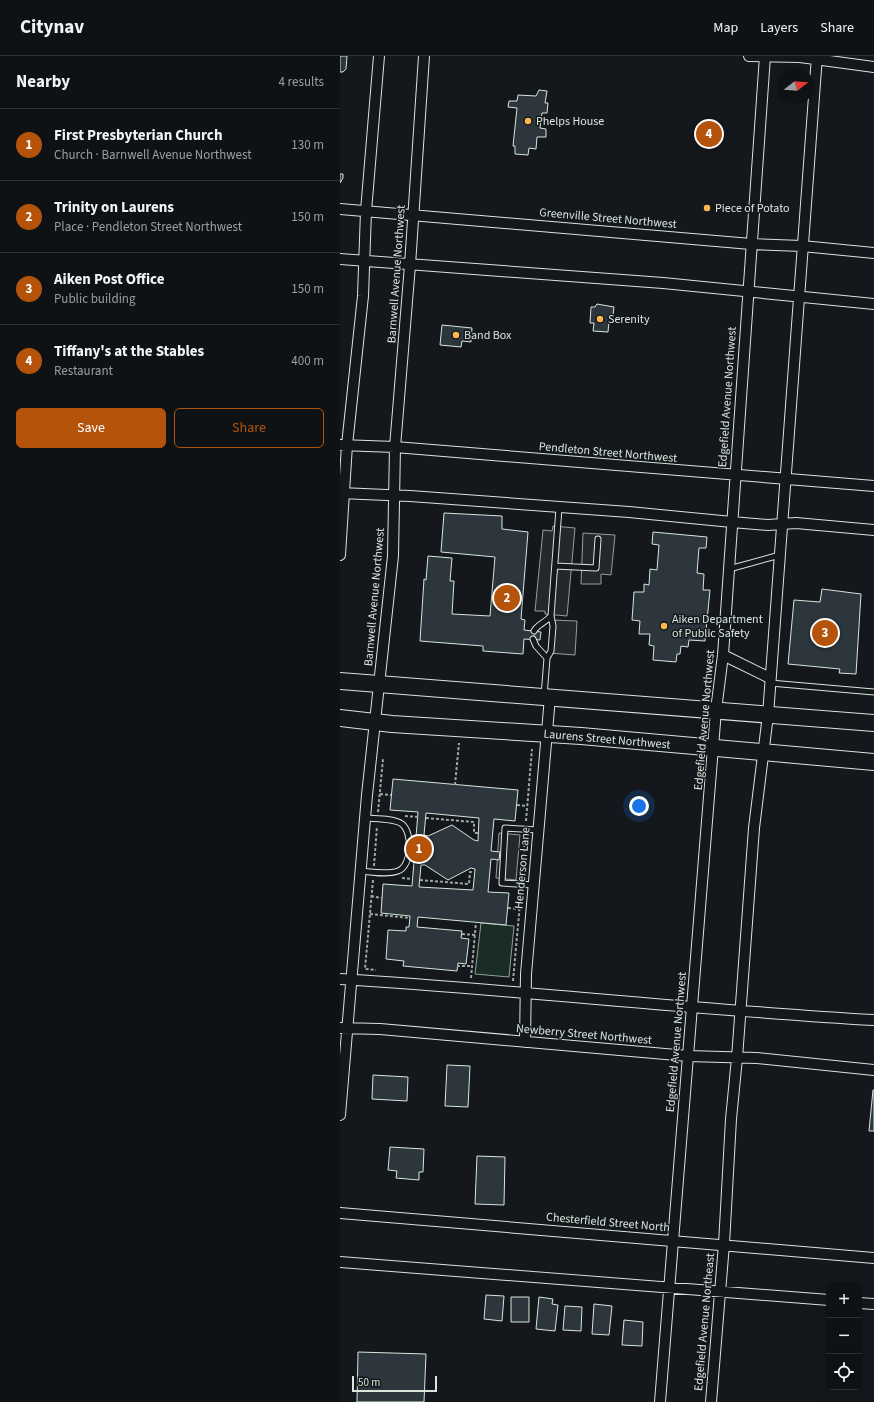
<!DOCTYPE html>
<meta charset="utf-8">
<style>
:root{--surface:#0f1215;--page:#1d2022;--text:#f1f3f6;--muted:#9b9ea0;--line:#2f3234;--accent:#b45309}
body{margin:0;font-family:"Source Sans 3",sans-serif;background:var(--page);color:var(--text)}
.controls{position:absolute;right:12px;bottom:12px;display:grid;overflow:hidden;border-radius:6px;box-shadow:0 4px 16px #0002}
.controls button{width:36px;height:36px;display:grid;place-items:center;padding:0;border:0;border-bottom:1px solid var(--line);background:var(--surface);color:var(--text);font:20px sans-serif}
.compass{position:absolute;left:438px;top:12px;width:36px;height:36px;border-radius:50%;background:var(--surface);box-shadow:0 4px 16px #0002;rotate:73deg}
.scale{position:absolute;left:12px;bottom:10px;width:85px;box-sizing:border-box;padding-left:4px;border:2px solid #d8e6dc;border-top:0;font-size:11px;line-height:14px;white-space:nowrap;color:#d8e6dc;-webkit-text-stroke:3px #14181c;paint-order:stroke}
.you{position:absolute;left:299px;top:750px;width:14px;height:14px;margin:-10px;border:3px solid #fff;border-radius:50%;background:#1a73e8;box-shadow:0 0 0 6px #1a73e833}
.badge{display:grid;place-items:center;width:26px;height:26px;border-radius:50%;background:var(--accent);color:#fff;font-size:13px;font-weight:700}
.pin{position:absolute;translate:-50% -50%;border:2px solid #fff;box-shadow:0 1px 4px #0006}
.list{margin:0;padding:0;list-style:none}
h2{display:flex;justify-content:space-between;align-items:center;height:52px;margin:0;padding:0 16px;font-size:17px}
h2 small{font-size:13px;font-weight:400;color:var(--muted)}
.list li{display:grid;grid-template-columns:26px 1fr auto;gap:12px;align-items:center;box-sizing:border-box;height:72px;padding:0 16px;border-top:1px solid var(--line)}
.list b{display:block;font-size:15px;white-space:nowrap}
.list p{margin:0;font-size:13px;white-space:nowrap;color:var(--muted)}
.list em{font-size:13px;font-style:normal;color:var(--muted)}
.actions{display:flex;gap:8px;padding:12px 16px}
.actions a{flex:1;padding:9px 0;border:1px solid var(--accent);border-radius:6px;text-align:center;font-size:14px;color:var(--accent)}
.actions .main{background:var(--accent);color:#fff}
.icon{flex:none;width:22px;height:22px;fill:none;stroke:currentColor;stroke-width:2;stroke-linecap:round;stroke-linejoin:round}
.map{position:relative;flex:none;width:534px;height:1346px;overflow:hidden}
header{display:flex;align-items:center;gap:24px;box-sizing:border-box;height:56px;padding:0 20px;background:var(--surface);border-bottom:1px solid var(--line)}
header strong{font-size:19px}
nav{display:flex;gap:22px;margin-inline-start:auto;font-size:14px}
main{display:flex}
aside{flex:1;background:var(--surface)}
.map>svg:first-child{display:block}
</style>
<header>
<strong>Citynav</strong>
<nav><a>Map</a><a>Layers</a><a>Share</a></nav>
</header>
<main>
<aside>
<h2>Nearby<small>4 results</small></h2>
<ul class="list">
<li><span class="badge">1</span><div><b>First Presbyterian Church</b><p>Church · Barnwell Avenue Northwest</p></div><em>130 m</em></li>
<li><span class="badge">2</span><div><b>Trinity on Laurens</b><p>Place · Pendleton Street Northwest</p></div><em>150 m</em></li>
<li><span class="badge">3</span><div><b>Aiken Post Office</b><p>Public building</p></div><em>150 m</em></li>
<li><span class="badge">4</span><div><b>Tiffany's at the Stables</b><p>Restaurant</p></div><em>400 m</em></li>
</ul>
<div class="actions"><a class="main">Save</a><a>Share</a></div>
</aside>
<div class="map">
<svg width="534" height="1346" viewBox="0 0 534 1346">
<rect width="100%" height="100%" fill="#14181c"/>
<path fill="#1a2d24" stroke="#939e99" d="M141 867 174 870 169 921 135 918Z"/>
<path fill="#24282b" stroke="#939e99" d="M213 470 235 472 227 560 205 558V555H195L203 474 212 475Z
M243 477 275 479 271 519 261 518V528H241Z
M212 564 237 565 235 599 209 597Z
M159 777 180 779 176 824 156 822Z"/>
<path fill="#2c363c" stroke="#d8e6dc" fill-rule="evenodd" d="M0 0H7L6 13 3 16H0Z
M199 34 207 35 205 47H208L207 57H202L200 72 206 73V81H197L196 93 189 92 188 99 175 98V90H173L177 52 168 51 169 45H177L178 39 196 40Z
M0 118H3V122L0 127Z
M257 248 274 251 273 259H271L270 266H269L268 276 253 275 254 267H250L251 251H255Z
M102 269 132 272 131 286 122 285 121 291 100 289Z
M104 457 162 460V473L188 476 181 563 185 564 184 574 201 576 200 584 184 583 183 598 143 595V590L80 585 84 523 86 524 88 500 112 502 110 525H114L112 558 150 560 155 501 101 496Z
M313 476 367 481 366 492H359L357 517 364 518 363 534H370L365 585 349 584 348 591 341 590 340 598H337L336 606 313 604 314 590 309 589 310 578H299L300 565 292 564 294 536H304V528L309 529 310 513 317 514 319 489 312 488Z
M482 533 521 538 516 618 499 617 500 613 448 608 454 544 480 546Z
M53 723 178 734 175 765 154 763 151 795 160 796 159 804 151 803 148 836 169 837 166 869 78 861 77 871 122 875 121 882 129 883 126 908 118 907 117 915 63 910 64 905 46 903 48 874 66 875V871H69L70 860 41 857 43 828 72 830 78 756 50 754ZM86 757 139 762 138 785 134 784 112 769 88 780 84 779ZM81 809H85L108 824 131 812 135 813 133 834 79 831Z
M107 1009 130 1010 128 1051 105 1050Z
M33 1019 68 1021 67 1045 32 1043Z
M533 1034H534V1075H529Z
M50 1091 84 1093 83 1116H79V1124L56 1122 57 1115 48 1114Z
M137 1100 165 1101 164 1149 135 1148Z
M146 1239 164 1240 162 1265 144 1263Z
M171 1241H189V1266H171Z
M199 1241 213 1243 212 1248 218 1249 215 1275 196 1273Z
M254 1248 272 1250 269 1279 252 1278Z
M225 1250 242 1251 241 1275 223 1274Z
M284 1264 303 1266 302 1290 282 1289Z
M18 1296 86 1298 84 1346H17Z"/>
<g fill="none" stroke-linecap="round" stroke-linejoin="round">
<defs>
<path id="service" d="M215 510 256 512 258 483
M389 513 440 499
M194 575C198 568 205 567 211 560
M193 583 196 590 207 602
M430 627 534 636
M204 640 207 602 211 595 213 570 211 560 219 452
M21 815C32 816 47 819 58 815 72 810 73 777 62 768 54 762 35 763 25 762
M194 829 162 827 165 772 198 774"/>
<path id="minor" d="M409 0 460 1 534 11
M0 153 411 188 462 190 534 197
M0 203 323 227 534 248
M0 389 55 391 534 430
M0 437 70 440 289 456 392 466 428 469 456 467 534 474
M0 499 7 389 23 240 26 155 39 0
M383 599 430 622
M0 923C178 934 356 954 534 964
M0 972 40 973 348 1000 417 1002 534 1014
M185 986 186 918 210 641
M0 1059 27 739 53 500 55 391 70 209 84 0
M0 1157 534 1202
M0 1206 489 1244
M519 1247 534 1248
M320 1346 376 654 383 599 425 0
M371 1346 384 1188 391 1063 397 1002 414 772 428 659 477 0"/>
<path id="primary" d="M0 625 534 667
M0 662 52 668 241 680 534 706"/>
</defs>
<use href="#service" stroke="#d8e6dc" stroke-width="7"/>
<use href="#minor" stroke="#d8e6dc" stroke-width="12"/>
<use href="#primary" stroke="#d8e6dc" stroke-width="18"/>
<path stroke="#9da8a2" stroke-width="2" stroke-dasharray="3 2" stroke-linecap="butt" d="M115 729 119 687
M40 738 51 739
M177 749 187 750
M38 756 43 703
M65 760 78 761
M86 762 134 766V777H138
M186 765 192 693
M34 810 37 770
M182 821 185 780
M62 822 72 823
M33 824 25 913 36 914
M80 824 129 828 130 816H135
M31 840 42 842
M168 852 179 853
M30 858 70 862
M122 878 135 879
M117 910H132
M131 922 136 866
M173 925 181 836"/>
<use href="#service" stroke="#14181c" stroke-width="5"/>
<use href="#minor" stroke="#14181c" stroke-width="10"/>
<use href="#primary" stroke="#14181c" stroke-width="16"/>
</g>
<g fill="#ffb74d" stroke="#14181c" stroke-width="1.5">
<circle cx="188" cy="65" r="4"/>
<circle cx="367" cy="152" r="4"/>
<circle cx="260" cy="263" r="4"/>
<circle cx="116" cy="279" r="4"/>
<circle cx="324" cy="570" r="4"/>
</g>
<g text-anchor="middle" stroke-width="3" stroke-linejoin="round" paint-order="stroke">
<g font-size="12" fill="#d8e6dc" stroke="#14181c" text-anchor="start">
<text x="196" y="69">Phelps House</text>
<text x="375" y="156">Piece of Potato</text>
<text x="268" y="267">Serenity</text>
<text x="124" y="283">Band Box</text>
<text x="332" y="567">Aiken Department<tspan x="332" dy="14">of Public Safety</tspan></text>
</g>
<g font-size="12" fill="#d8e6dc" stroke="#14181c">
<text transform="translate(268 162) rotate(5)" y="4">Greenville Street Northwest</text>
<text transform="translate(56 218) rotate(-86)" y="4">Barnwell Avenue Northwest</text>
<text transform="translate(387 341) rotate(-86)" y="4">Edgefield Avenue Northwest</text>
<text transform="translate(268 396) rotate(5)" y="4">Pendleton Street Northwest</text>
<text transform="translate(34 541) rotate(-85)" y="4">Barnwell Avenue Northwest</text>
<text transform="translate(364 664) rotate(-85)" y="4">Edgefield Avenue Northwest</text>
<text transform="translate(267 683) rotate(5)" y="4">Laurens Street Northwest</text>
<text transform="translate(182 812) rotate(-85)" y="4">Henderson Lane</text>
<text transform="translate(244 978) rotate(5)" y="4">Newberry Street Northwest</text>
<text transform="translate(336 986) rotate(-85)" y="4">Edgefield Avenue Northwest</text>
<text transform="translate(268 1166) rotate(5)" y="4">Chesterfield Street North</text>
<text transform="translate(364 1266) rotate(-85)" y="4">Edgefield Avenue Northeast</text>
</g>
</g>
</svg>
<div class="controls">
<button>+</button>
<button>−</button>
<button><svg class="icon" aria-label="locate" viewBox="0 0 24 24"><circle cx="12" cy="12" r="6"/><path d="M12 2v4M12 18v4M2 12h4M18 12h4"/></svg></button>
</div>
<svg class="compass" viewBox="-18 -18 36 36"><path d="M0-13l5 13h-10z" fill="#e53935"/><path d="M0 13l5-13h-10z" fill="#9b9ea0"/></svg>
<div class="scale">50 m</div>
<div class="you"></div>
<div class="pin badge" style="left:79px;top:793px">1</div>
<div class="pin badge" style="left:167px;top:542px">2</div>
<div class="pin badge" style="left:485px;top:577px">3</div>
<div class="pin badge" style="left:369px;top:78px">4</div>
</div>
</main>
